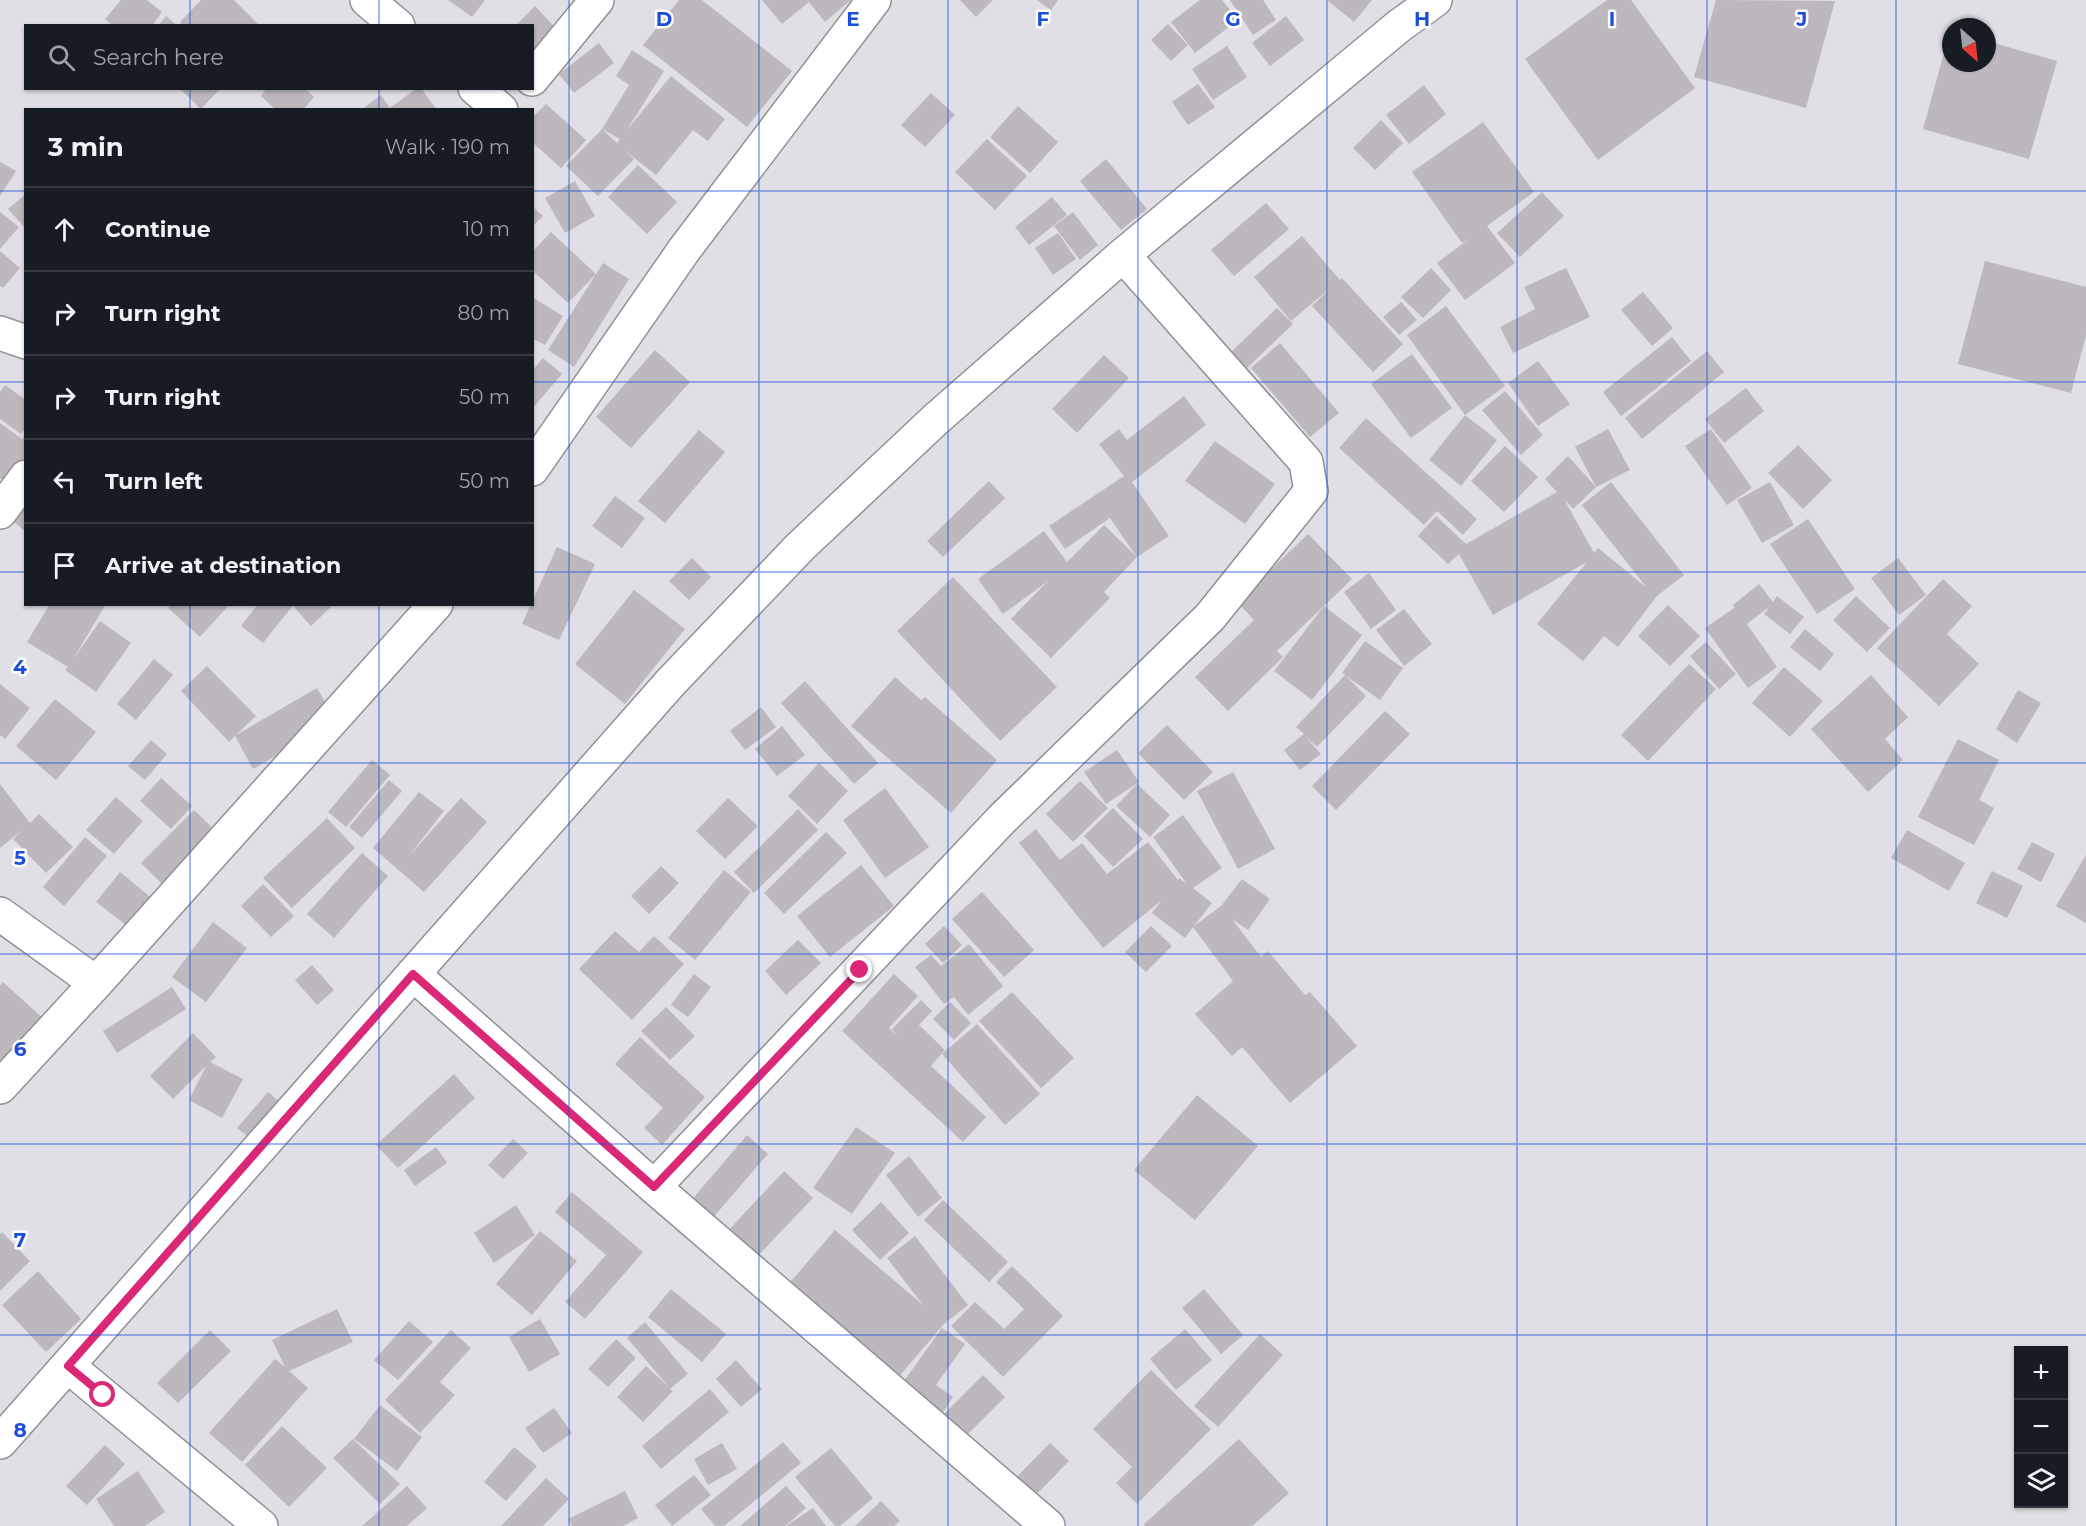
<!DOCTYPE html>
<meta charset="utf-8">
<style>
:root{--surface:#171b24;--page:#20242c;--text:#f1f3f6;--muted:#9ea1a6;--line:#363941}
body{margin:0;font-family:Montserrat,sans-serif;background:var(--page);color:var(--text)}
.controls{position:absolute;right:18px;bottom:18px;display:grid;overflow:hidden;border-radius:0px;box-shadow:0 2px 4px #0004}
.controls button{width:54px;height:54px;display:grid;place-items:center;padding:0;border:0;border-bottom:2px solid var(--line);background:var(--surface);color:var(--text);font:30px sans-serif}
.compass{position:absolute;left:1942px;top:18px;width:54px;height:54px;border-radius:50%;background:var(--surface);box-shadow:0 2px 4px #0004;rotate:153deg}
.stop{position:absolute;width:18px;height:18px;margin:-14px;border:4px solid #db2777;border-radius:50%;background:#fff}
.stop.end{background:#db2777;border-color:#fff;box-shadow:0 2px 6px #0008}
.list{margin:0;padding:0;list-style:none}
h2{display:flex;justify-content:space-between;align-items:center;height:78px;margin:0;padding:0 24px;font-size:26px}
h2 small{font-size:20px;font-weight:400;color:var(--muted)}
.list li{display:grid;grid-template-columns:39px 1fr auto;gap:18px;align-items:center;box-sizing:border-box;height:84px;padding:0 24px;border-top:2px solid var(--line)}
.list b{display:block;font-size:22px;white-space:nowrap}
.list em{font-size:20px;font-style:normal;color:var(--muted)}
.icon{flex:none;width:33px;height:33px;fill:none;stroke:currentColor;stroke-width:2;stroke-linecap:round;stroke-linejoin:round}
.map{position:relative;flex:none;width:2086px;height:1526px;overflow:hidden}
.search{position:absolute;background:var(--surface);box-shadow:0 2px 4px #0004;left:24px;top:24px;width:510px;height:66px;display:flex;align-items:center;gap:15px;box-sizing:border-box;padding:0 21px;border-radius:0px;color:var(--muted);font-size:22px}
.panel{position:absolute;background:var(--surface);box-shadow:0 2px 4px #0004;left:24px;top:108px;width:510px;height:498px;border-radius:0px}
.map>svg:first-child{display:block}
</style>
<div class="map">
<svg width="2086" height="1526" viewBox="0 0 2086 1526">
<rect width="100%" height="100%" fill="#e0dfe5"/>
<path fill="#bcb8bd" d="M121 0H147L162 12 152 26H113L105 19Z
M201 0H234L260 26H183L180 22Z
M448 0H485L472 17Z
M679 0H702L792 71 747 127 643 45Z
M762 0H851L825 22 809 2 782 24Z
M960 0H993L976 17Z
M1037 0H1058L1051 10Z
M1200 0H1222L1238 20 1195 53 1171 22Z
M1230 0H1263L1276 20 1253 35Z
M1327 0H1372L1354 22Z
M1607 0H1631L1695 88 1598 160 1525 59Z
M1716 0 1835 1 1806 108 1694 77Z
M535 6 561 34 532 60V26H515Z
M166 16 178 26H158Z
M1286 16 1304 40 1270 66 1252 43Z
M1168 24 1188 45 1171 61 1151 40Z
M1950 31 1951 63H1987V41L2057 61 2029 159 1923 129Z
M599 43 614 63 574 93 559 74Z
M1227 46 1247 77 1213 100 1192 69Z
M632 50 664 71 627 130 671 76 725 119 708 141 693 130 656 175 624 150 634 159 598 196 566 166 602 129 617 143 620 139 602 129 629 85 616 76Z
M1198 84 1215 107 1188 125 1172 102Z
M1424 85 1446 114 1409 144 1386 115Z
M179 88H221L201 109Z
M267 88H305L314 97 303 110H276L261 96Z
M417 88H421L437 110H361L381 95 390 108Z
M931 93 955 115 925 147 901 125Z
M546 104 586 140 561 168 532 142V118Z
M1018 106 1058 142 1030 173 990 137Z
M1381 120 1403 143 1375 170 1353 148Z
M1483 122 1534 192 1487 226 1515 263 1465 300 1437 263 1470 238 1462 243 1412 172Z
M987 139 1027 176 995 210 955 172Z
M1106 159 1147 209 1121 230 1080 181Z
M0 162 16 171 0 196Z
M638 165 677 202 647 234 608 197Z
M575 181 595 216 565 233 545 198Z
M1542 192 1564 216 1520 257 1497 233Z
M26 194V229L8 209Z
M1052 197 1067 215 1029 245 1015 227Z
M1266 203 1289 229 1234 276 1211 250Z
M532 206 543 216 532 227Z
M0 212 19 227 0 249Z
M1073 212 1098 245 1080 260 1054 226Z
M551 232 596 274 568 303 532 270V252Z
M1058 233 1076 259 1053 275 1035 248Z
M1302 236 1340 280 1342 278 1403 344 1373 372 1312 306 1329 289 1291 321 1254 277Z
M0 251 20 268 3 288 0 286Z
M1985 261 2086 287V335L2071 393 1958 364Z
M603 263 629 279 574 367 548 350Z
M1431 268 1451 290 1423 318 1401 297Z
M1566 268 1590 317 1513 353 1500 327 1535 309 1524 287Z
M1643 292 1673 328 1652 346 1621 310Z
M532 297 563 316 545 345 532 338Z
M1401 302 1417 320 1399 335 1383 317Z
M1446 306 1505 386 1465 415 1407 335Z
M1277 308 1293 324 1247 368 1231 352Z
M1672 337 1691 361 1621 416 1603 392Z
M1280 343 1339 413 1310 437 1251 368Z
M655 350 690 382 631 448 596 417Z
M1707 351 1724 372 1642 439 1625 418Z
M1412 354 1452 408 1411 438 1371 384Z
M1104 355 1129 378 1077 433 1052 409Z
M543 358 562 374 532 409V371Z
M1538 361 1570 404 1538 426 1508 383Z
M5 385 26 400V428L21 434 0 419V392Z
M1746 388 1764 411 1724 443 1705 419Z
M1505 391 1543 435 1521 455 1482 410Z
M1184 396 1206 425 1132 482 1169 536 1137 557 1104 592 1110 598 1051 658 1011 619 1048 581 1003 614 978 579 1044 531 1067 562 1104 525 1136 556 1110 518 1065 549 1049 526 1124 476 1099 444 1119 429 1127 440Z
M1465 415 1497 440 1461 486 1429 460Z
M1366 418 1477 519 1463 535 1437 511 1424 525 1339 448Z
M0 423 22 439 26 434V477L17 489 0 478Z
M1608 429 1630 470 1596 487 1573 509 1564 499 1594 553 1598 548 1647 588 1582 505 1611 482 1684 575 1657 596 1618 647 1604 636 1583 661 1537 624 1587 562 1493 615 1459 554 1448 564 1418 536 1436 516 1466 544 1557 492 1545 479 1568 456 1596 487 1575 447Z
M1711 429 1752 488 1727 505 1685 446Z
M699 430 725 452 665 523 638 501Z
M1215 441 1275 484 1245 524 1185 481Z
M1798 445 1832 480 1803 509 1768 473Z
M1505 446 1538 477 1504 512 1471 481Z
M989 481 1005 498 943 557 927 541Z
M1770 482 1794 525 1762 543 1737 500Z
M615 496 645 518 622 548 592 526Z
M26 506V532L12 520Z
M1808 519 1855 589 1817 614 1770 544Z
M1308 534 1352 579 1277 651 1283 657 1228 711 1195 677 1254 620 1237 602Z
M557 547 595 564 559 640 522 624Z
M692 558 711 577 689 600 669 581Z
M1898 558 1926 595 1899 615 1871 578Z
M1369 573 1396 610 1371 629 1344 592Z
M953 577 1057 687 1000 741 897 631Z
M1943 579 1972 606 1947 634 1979 664 1939 706 1877 648Z
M1759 584 1773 602 1777 596 1804 617 1790 634 1764 614 1769 607 1747 624 1777 667 1748 688 1705 628 1734 608 1733 605Z
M634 590 685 629 625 704 575 664Z
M1856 596 1890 628 1867 652 1833 620Z
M50 604H106L72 661 100 621 131 643 96 692 65 670 68 667 27 642Z
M171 604H230L200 637 168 608Z
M258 604H294L263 643 241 626Z
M297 604H334L311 626 294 607Z
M1668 605 1700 636 1670 666 1638 636Z
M1324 606 1362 635 1312 700 1274 671Z
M1404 609 1432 644 1404 666 1376 630Z
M1805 629 1834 654 1820 671 1790 647Z
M1365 641 1403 668 1380 700 1342 673Z
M1706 642 1736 674 1719 689 1690 656Z
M154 659 173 675 136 720 117 704Z
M1689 664 1716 689 1648 761 1621 735Z
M207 666 256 716 236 735 317 688 336 721 253 769 235 736 229 742 181 691Z
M1784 667 1823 701 1790 737 1752 703Z
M1345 675 1366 696 1317 747 1305 736 1321 754 1300 770 1284 750 1304 734 1296 727Z
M1871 675 1908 717 1885 739 1903 760 1868 792 1811 729Z
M895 677 921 700 925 697 997 760 951 813 851 726Z
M805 681 878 763 854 784 781 703Z
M0 684 30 708 5 739 0 735Z
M2018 690 2041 703 2017 743 1996 729Z
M55 699 96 732 56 780 16 746Z
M761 707 776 727 745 750 730 731Z
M1385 711 1410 734 1336 810 1312 786Z
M1167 725 1213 772 1184 800 1138 753Z
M782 726 805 755 777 776 755 749Z
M1958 739 1999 760 1979 800 1994 808 1974 845 1918 817Z
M151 740 167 754 145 780 128 766Z
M1117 750 1139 782 1106 804 1084 772Z
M372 760 390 775 346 827 328 812Z
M819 763 848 791 817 824 788 796Z
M1233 772 1275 849 1238 869 1197 791Z
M161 778 192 806 171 829 140 801Z
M389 780 402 791 362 838 349 827Z
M1080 781 1108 808 1073 842 1046 814Z
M0 784 30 823 39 814 73 847 46 873 13 839 22 830 0 848Z
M1137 784 1170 815 1150 837 1116 806Z
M885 788 929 847 885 878 843 820Z
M419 792 444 811 408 857 461 798 487 822 424 892 373 848Z
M116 797 143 821 114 854 86 830Z
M728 798 758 826 725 859 696 831Z
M1113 808 1143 839 1113 867 1084 836Z
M798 809 818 830 754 893 734 872Z
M194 810 219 834 165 887 141 863Z
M1183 815 1222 868 1193 888 1212 903 1194 926 1221 906 1242 879 1270 899 1248 930 1232 919 1261 957 1268 951 1305 995 1310 992 1357 1046 1290 1103 1242 1047 1232 1056 1195 1014 1233 981 1193 927 1185 938 1152 913 1162 900 1103 948 1019 843 1036 829 1060 860 1082 843 1107 874 1148 842 1178 880 1179 878 1187 884 1153 837Z
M327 818 355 848 292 908 263 878Z
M1907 830 1965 863 1949 891 1891 858Z
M826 832 847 853 784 914 764 893Z
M85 837 107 856 64 906 43 887Z
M2032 842 2055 854 2041 882 2017 869Z
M362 853 388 876 334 938 307 914Z
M2086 855V923L2056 906Z
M861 865 894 906 830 957 797 916Z
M661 866 679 883 649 914 631 896Z
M724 870 751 892 695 960 668 938Z
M1992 871 2023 886 2007 918 1976 903Z
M120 872 154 900 131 929 96 902Z
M263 884 294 916 271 937 241 906Z
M982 892 1034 950 1004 977 952 919Z
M213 922 247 948 206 1002 172 977Z
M944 926 962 945 943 963 925 944Z
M1151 926 1172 946 1146 972 1125 952Z
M615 931 639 952 654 936 684 964 632 1020 579 969Z
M798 940 821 963 786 995 765 971Z
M969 944 1003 986 968 1015 954 997 944 1004 915 967 931 955 941 966Z
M312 965 334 990 317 1005 295 980Z
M694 974 711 987 688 1017 671 1005Z
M894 974 918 996 889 1028 898 1036 892 1029 921 1000 932 1011 919 1025 945 1050 931 1066 986 1117 963 1142 842 1031Z
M3 982 47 1022 0 1073V986Z
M172 987 186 1009 117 1053 103 1031Z
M1012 992 1074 1058 1041 1088 979 1021Z
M950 1002 971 1023 954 1040 933 1019Z
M666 1007 695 1036 670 1060 641 1031Z
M977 1024 1040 1094 1005 1125 942 1054Z
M193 1033 216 1057 210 1062 243 1079 222 1118 189 1100 206 1066 173 1099 150 1076Z
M640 1037 705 1097 662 1145 644 1128 663 1108 615 1064Z
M454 1074 475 1098 398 1168 376 1145Z
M268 1092 286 1107 255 1142 237 1128Z
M1197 1095 1258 1146 1195 1220 1134 1170Z
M856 1127 895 1153 852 1214 813 1188Z
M747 1135 768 1154 710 1221 689 1203Z
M513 1139 528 1153 503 1179 488 1165Z
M436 1147 447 1163 415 1186 404 1170Z
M909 1156 942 1198 918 1217 886 1175Z
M784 1171 813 1198 752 1262 724 1235Z
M572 1192 643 1252 585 1319 565 1302 606 1255 555 1212Z
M943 1200 1008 1262 989 1282 924 1220Z
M881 1202 909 1233 880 1260 852 1230Z
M516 1205 535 1235 494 1263 474 1233Z
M835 1230 923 1305 887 1258 915 1236 968 1305 944 1324 896 1380 786 1287Z
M540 1231 577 1261 532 1315 496 1284Z
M2 1232 30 1261 0 1291V1234Z
M1012 1266 1063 1316 1003 1377 951 1326 975 1302 1004 1329 1024 1309 996 1282Z
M38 1271 81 1319 46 1352 2 1305Z
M671 1289 726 1334 702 1362 648 1317Z
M1204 1289 1243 1335 1221 1354 1182 1308Z
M337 1309 353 1342 289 1371 308 1388 242 1462 209 1433 275 1359 285 1367 272 1340Z
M540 1319 560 1354 529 1372 509 1337Z
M409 1321 433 1342 398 1380 374 1360Z
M645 1322 688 1374 670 1389 673 1391 643 1422 617 1397 646 1366 669 1387 627 1338Z
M942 1328 965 1344 936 1385 953 1397 940 1417 899 1388Z
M1185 1329 1212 1360 1176 1390 1150 1359Z
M210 1330 231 1351 178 1403 157 1383Z
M451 1330 471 1348 440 1382 455 1395 420 1433 385 1400Z
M1260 1334 1283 1355 1218 1427 1194 1406Z
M616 1339 636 1358 608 1387 588 1369Z
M736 1360 762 1389 741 1407 716 1379Z
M1151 1370 1211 1429 1137 1504 1116 1483 1132 1467 1093 1429Z
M983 1375 1005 1397 960 1442 938 1420Z
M710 1389 729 1412 661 1469 642 1446Z
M380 1405 422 1437 397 1471 354 1439Z
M554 1408 572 1433 543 1453 525 1428Z
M282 1426 327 1468 289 1507 245 1465Z
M353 1439 400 1484 380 1504 333 1458Z
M1239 1439 1289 1493 1252 1526H1145L1144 1524Z
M783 1442 801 1463 724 1526H715L701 1509Z
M722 1443 737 1469 708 1485 694 1459Z
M1050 1443 1069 1461 1027 1504 1008 1486Z
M105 1445 125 1464 87 1505 66 1486Z
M514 1447 537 1466 506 1501 484 1482Z
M831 1448 873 1498 840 1526H835L795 1477Z
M138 1471 165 1512 145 1526H114L96 1499Z
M694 1475 711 1495 672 1526 655 1505Z
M546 1478 569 1499 543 1526H501Z
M407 1486 427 1508 407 1526H362Z
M786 1486 806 1508 785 1526H740Z
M625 1491 638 1518 623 1526H572L568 1519Z
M881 1501 900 1521 894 1526H855Z
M813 1508 826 1526H786Z"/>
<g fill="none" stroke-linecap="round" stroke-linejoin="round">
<defs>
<path id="minor" d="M367 0 398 26
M532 79 597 0
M475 88 501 110
M0 333 26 342
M532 469 684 250 874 0
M0 512 26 477
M0 914 96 983
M413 974 654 1187 1048 1526
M0 1087 96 983 436 604
M654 1187 1002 819 1210 617 1311 491 1306 462 1123 255
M68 1366 261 1526
M0 1442 671 682 800 547 935 420 1123 255 1399 26 1435 0"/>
</defs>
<use href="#minor" stroke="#919096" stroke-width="36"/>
<use href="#minor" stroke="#fff" stroke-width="33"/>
</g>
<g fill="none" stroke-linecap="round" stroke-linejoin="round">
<path stroke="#db2777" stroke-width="8" d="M103 1395 68 1366 413 974 654 1187 860 970"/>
</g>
<path fill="none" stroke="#1d4ed8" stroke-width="1.5" stroke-opacity="0.55" d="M190 0V26M379 0V26M569 0V1526M759 0V1526M948 0V1526M1138 0V1526M1327 0V1526M1517 0V1526M1707 0V1526M1896 0V1526M190 88V110M379 88V110M0 191H26M532 191H2086M0 382H26M532 382H2086M0 572H26M532 572H2086M190 604V1526M379 604V1526M0 763H2086M0 954H2086M0 1144H2086M0 1335H2086"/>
<g font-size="20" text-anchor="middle" font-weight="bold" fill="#1d4ed8" stroke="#fff" stroke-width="5" stroke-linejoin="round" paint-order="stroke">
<text x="664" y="26">D</text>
<text x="853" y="26">E</text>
<text x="1043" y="26">F</text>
<text x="1233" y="26">G</text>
<text x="1422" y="26">H</text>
<text x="1612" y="26">I</text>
<text x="1802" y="26">J</text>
<text x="20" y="674">4</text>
<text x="20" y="865">5</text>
<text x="20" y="1056">6</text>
<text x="20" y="1247">7</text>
<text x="20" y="1437">8</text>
</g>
</svg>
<div class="controls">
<button>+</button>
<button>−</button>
<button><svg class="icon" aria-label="layers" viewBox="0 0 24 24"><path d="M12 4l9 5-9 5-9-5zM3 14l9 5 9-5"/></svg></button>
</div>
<svg class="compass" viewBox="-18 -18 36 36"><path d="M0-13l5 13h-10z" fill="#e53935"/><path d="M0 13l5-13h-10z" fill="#9ea1a6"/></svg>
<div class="stop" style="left:103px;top:1395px"></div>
<div class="stop end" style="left:860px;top:970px"></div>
<div class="search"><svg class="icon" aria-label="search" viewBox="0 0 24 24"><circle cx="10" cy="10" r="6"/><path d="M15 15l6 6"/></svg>Search here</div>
<section class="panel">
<h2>3 min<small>Walk · 190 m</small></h2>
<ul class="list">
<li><svg class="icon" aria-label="ahead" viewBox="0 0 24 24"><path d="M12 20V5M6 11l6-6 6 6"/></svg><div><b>Continue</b></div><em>10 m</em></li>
<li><svg class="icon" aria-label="right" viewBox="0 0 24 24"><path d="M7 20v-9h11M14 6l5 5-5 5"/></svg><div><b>Turn right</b></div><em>80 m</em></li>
<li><svg class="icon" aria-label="right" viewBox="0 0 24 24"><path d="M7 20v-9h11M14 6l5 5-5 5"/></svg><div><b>Turn right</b></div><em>50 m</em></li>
<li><svg class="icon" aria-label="left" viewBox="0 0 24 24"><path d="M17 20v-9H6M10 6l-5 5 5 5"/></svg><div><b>Turn left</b></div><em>50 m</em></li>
<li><svg class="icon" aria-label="arrive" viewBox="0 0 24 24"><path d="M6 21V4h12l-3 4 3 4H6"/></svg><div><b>Arrive at destination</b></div></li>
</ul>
</section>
</div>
